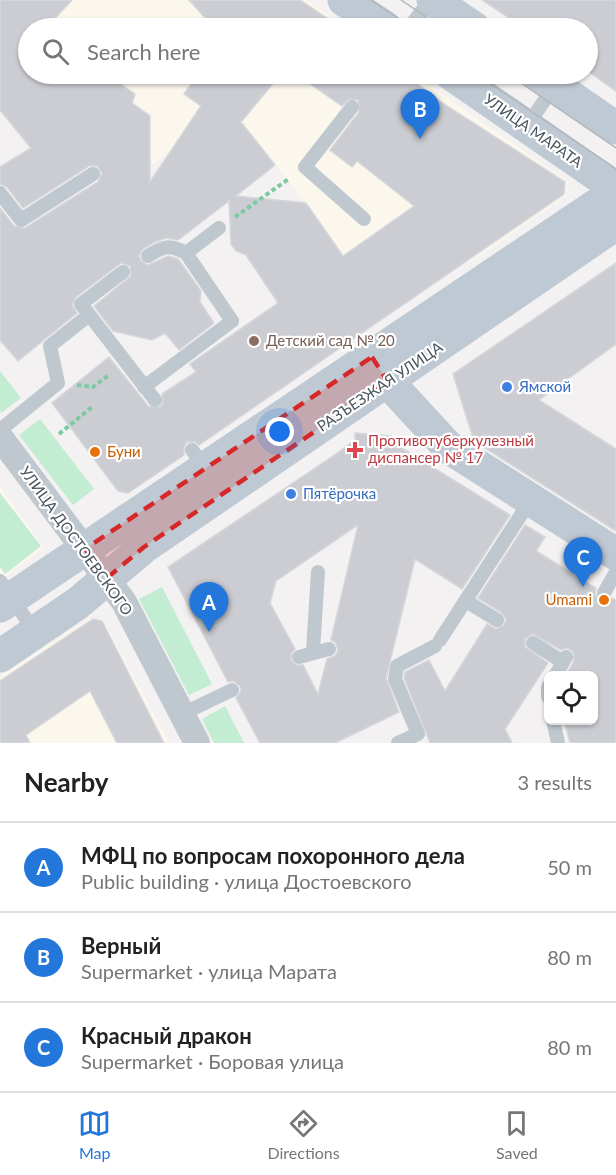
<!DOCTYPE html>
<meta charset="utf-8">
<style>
:root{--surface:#fff;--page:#f6f6f6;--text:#222;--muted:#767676;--line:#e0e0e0;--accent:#2376da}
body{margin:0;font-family:Lato,sans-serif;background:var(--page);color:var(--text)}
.controls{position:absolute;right:18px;bottom:18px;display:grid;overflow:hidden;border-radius:9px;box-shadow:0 2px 4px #0004}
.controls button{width:54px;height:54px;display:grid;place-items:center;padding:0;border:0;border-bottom:2px solid var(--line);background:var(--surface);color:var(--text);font:30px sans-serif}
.you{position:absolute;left:280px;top:432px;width:21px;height:21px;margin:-15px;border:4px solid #fff;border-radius:50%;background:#1a73e8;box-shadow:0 0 0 9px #1a73e833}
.badge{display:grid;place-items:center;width:39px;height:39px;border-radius:50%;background:var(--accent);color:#fff;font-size:20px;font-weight:700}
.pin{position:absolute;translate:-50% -50px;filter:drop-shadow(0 2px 3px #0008)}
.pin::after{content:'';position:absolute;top:32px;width:21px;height:18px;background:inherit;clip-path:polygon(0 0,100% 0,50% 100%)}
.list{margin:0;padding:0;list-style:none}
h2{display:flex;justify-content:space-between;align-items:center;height:78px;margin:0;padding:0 24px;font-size:26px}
h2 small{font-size:20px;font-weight:400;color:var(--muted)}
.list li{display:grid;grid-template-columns:39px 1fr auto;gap:18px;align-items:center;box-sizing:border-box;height:90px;padding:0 24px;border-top:2px solid var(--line)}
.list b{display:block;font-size:22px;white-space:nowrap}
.list p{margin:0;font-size:20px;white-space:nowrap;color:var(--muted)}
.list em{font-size:20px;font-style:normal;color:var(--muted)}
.icon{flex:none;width:33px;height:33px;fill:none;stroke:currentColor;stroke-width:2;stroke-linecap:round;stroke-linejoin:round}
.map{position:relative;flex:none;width:616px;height:743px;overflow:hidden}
.search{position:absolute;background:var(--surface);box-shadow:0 2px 4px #0004;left:18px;right:18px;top:18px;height:66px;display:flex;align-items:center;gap:15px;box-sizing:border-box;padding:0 21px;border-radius:33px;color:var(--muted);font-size:22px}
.sheet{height:348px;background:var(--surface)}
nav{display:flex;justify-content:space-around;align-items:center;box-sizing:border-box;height:84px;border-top:2px solid var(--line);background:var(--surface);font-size:16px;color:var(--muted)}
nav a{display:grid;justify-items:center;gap:3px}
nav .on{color:var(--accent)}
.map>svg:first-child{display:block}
</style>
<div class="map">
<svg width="616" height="743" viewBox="0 0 616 743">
<rect width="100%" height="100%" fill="#f3f1f1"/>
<path fill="#fbf7ec" d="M0 0H306L348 28H28V74H413L567 181 566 196 469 263 425 214 343 256 306 203 255 140 231 158 200 128 138 176 109 181 0 49Z
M0 487 44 547 0 581Z
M90 618 103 619 169 743H0V677Z"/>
<path fill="#c2edd2" d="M0 371 21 398 1 413 0 411Z
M40 419 94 489 73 505 19 435Z
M0 493 41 546 5 574 0 567Z
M162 587 212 684 189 695 139 599Z
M225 706 244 743H214L202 719Z"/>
<path fill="#cbcdd3" stroke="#d5d7db" stroke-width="1.5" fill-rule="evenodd" d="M0 0H72L46 28H28V74H112L124 82 122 85 135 94 132 103 150 116V182L201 106 184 94 198 74H281L241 122 275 165 236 196 306 203 343 256 414 206 357 161 352 167 330 150 359 112 358 100 349 99 342 106 296 74H404L444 104 565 182 564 194 199 445 195 442H187L184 447V455L128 493 118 491 52 403 109 357 148 406 160 407 163 403 162 394 196 372 190 364 278 303 246 255 236 251 231 244 229 201 178 240 166 238 155 242 143 249 139 256 141 261 148 265 168 256 178 259 201 291 200 302 214 323 179 350 165 333 152 340 113 331 94 306 131 276 130 266 121 263 76 297 72 305 77 313 18 361 0 340V208L14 226 25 228 98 182 102 173 97 166H89L23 208 7 187 0 184V167L31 148 0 110Z
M189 0H300L342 28H214Z
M482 0H616V91L588 71V28H524Z
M616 263V344L539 400 616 449V531L474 441 453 374Z
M355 433 391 436 392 442 510 515 462 589 415 559 386 678 399 712 335 743H260L236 698 241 691 240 686 233 681 228 682 168 567 333 456 355 440ZM358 525 331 640 336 643 338 651 335 656 327 659 318 694 303 665H296L291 660V654L295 649 270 603 276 581Z
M525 525 545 537 536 551 596 588 595 594 599 600 605 602 612 598 616 600V743H570L564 720H594V675H566L574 661 573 652 567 648 561 650 533 634 525 639V647L548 663 505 729 512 743H430L404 678 405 672 429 660 445 691 487 624 496 629 504 625 506 620 502 613 478 598Z
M93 619 102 621 164 743H117L90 691 26 735 30 743H0V681Z"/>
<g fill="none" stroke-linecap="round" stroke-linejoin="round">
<path stroke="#7ccaa2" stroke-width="4" stroke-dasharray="4.5 3" stroke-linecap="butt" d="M235 217 290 178
M77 385 93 387 110 374
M59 434 92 407"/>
<path stroke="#bfc8ce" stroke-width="14" d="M409 28 430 0
M432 28 446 9
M352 107 305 167 364 219
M527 126 555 85
M0 193 21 220 93 174
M186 253 219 228
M123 272 81 304 155 400
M144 387 232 321 186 253C170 244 163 246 148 256
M0 430 58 383 50 346 89 315
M192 450 206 470
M0 581 35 632
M604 593 616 572
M466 601 497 620
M440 640 530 501
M533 643 563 662
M313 651 318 572
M299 657 329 649
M555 676 566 657
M548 687V697
M182 714 232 690
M553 720 558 743
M398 743 418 734 395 679 397 666 435 646"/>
<path stroke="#bfc8ce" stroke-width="26" d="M0 437 124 602 197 743"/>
<path stroke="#bfc9d3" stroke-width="33" d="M344 0 386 28
M433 0 474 28
M451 74 616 188
M538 74 616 128
M376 364 388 382 448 447 616 554
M0 606 616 192
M0 656 78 603 144 547 616 224"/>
<path stroke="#b3b6ba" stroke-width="1.5" d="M371 0 412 28
M401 0 443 28
M476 74 616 169
M508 74 616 148"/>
</g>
<path fill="#d62828" fill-opacity="0.2" stroke="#d62828" stroke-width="4.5" stroke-dasharray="12 8" stroke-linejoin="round" d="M372 357 388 382 144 547 107 578 85 549Z"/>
<circle fill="#8d6e63" stroke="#fff" stroke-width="2" cx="254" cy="341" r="6"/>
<g fill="#3f7fe0" stroke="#fff" stroke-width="2">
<circle cx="507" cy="387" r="6"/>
<circle cx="291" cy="494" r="6"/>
</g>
<path fill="#e0444e" stroke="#fff" stroke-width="2" d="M352 441h6v6h6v6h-6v6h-6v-6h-6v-6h6z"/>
<g fill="#e8710a" stroke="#fff" stroke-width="2">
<circle cx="95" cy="452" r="6"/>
<circle cx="604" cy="600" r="6"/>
</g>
<g text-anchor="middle" stroke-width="4.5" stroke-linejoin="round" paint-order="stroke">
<g font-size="15" fill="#49545d" stroke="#fff">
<text transform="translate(533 131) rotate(35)" y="5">УЛИЦА МАРАТА</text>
<text transform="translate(380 387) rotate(-34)" y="5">РАЗЪЕЗЖАЯ УЛИЦА</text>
<text transform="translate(76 541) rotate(54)" y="5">УЛИЦА ДОСТОЕВСКОГО</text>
</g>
<g font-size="15" fill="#785e54" stroke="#fff" text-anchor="start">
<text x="266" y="346">Детский сад № 20</text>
</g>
<g font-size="15" fill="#366cbe" stroke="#fff" text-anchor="start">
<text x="519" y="392">Ямской</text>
<text x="303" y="499">Пятёрочка</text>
</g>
<g font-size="15" fill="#be3a42" stroke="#fff" text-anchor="start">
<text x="368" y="446">Противотуберкулезный<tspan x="368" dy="17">диспансер № 17</tspan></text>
</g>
<g font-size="15" fill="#c56008" stroke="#fff" text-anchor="start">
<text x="107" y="457">Буни</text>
<text x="592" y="605" text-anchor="end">Umami</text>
</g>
</g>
</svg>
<div class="controls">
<button><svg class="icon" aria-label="locate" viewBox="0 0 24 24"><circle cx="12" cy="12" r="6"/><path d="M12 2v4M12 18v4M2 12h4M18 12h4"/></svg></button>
</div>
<div class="you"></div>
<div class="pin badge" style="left:209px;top:632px">A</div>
<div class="pin badge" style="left:420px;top:139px">B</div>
<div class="pin badge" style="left:583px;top:587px">C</div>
<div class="search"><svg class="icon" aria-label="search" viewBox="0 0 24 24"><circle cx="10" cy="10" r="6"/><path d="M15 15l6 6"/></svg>Search here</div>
</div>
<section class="sheet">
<h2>Nearby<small>3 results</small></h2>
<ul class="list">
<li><span class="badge">A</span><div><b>МФЦ по вопросам похоронного дела</b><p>Public building · улица Достоевского</p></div><em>50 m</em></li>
<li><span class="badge">B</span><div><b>Верный</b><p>Supermarket · улица Марата</p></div><em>80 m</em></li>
<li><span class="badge">C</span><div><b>Красный дракон</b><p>Supermarket · Боровая улица</p></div><em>80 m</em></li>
</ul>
</section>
<nav>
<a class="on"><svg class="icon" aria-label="map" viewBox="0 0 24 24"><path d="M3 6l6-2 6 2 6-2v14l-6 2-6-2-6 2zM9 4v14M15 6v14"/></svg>Map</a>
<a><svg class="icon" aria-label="directions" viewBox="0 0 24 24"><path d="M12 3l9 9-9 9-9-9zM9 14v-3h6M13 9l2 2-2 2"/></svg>Directions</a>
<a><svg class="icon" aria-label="saved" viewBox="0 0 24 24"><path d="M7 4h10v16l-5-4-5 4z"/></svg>Saved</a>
</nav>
